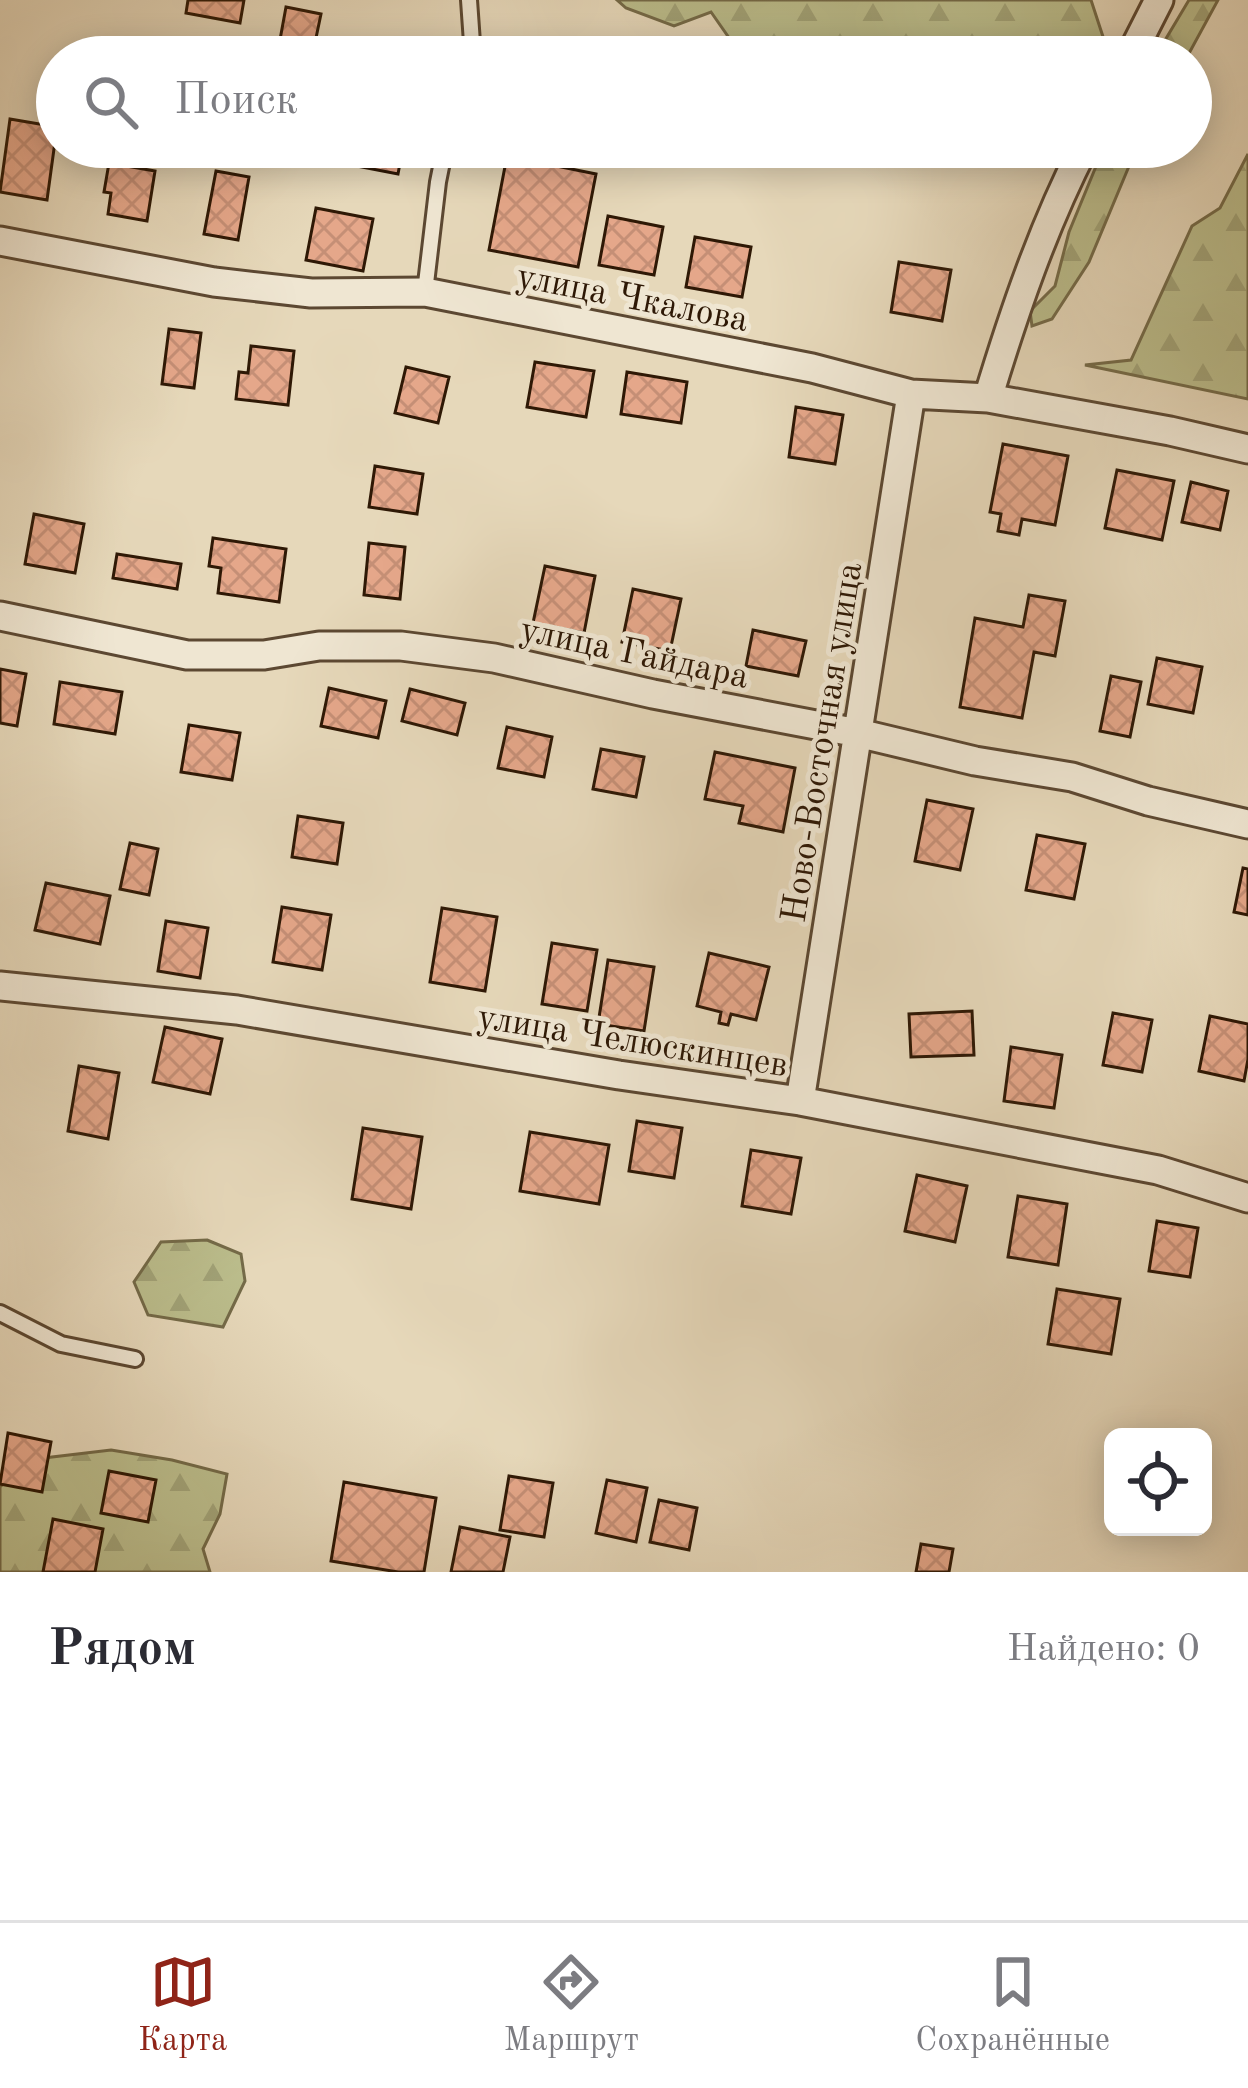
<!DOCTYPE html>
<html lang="ru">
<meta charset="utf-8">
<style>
:root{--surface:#fff;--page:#f7f7f7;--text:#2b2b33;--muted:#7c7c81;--line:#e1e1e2;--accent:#8f2418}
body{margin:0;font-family:"Old Standard TT",serif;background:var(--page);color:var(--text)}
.controls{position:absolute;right:36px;bottom:36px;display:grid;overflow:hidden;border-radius:18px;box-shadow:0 6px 30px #0003}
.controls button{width:108px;height:108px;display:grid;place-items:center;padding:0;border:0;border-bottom:3px solid var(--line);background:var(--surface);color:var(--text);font:60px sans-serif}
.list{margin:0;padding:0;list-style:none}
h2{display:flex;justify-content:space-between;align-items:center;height:156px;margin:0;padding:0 48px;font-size:51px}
h2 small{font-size:39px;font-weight:400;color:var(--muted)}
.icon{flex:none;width:66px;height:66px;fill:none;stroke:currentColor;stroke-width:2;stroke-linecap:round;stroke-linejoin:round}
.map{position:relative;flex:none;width:1248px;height:1572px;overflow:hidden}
.search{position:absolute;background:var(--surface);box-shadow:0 6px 30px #0003;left:36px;right:36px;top:36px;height:132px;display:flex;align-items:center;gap:30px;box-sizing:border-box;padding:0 42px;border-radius:66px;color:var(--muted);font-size:45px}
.sheet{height:348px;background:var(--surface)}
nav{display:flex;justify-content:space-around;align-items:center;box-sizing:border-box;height:168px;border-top:3px solid var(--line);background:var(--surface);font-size:33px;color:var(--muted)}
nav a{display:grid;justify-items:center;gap:6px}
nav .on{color:var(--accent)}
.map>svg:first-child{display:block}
</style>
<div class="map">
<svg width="1248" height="1572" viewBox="0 0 1248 1572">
<defs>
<pattern id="forest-firs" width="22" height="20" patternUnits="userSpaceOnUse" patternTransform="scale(3)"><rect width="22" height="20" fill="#bbbd8c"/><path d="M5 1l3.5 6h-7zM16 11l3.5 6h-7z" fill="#a1a277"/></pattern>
<pattern id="building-cross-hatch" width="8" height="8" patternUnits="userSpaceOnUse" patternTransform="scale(3)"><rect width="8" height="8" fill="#e5a78a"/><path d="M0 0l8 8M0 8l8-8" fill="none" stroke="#c58f76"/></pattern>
</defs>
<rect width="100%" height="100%" fill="#e6d8ba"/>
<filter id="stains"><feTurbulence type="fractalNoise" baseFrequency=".00167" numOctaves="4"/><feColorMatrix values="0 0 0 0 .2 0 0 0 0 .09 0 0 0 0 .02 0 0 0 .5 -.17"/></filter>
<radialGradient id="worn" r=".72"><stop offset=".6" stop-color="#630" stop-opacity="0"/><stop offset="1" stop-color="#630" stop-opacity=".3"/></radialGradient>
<path fill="url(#forest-firs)" stroke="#746a48" stroke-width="3" d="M617 0H1091L1108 52 1106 57H853L812 47 732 42 711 12 674 26 626 8Z
M1189 0H1218L1187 57H1155Z
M1104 147H1137L1089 262 1052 319 1032 326 1030 311 1055 286 1069 232Z
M1248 154V399L1085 365 1131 360 1192 226 1220 208Z
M207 1240 241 1254 245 1281 223 1327 148 1315 134 1282 161 1242Z
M111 1450 172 1460 227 1474 220 1514 203 1549 210 1572H0V1487L27 1460Z"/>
<path fill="url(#building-cross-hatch)" stroke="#2e1805" stroke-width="3" d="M188 0H244L240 23 186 13Z
M286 7 321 14 312 57 277 56Z
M10 119 57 127 47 200 0 192Z
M333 147H403L398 174 331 161Z
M507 156 596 174 578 267 489 250Z
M109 163 155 171 147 221 108 214 111 193 104 192Z
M216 171 249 177 238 240 204 234Z
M316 208 373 219 363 271 306 260Z
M608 216 663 227 654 275 599 265Z
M695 237 751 247 742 297 686 287Z
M899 262 951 270 942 321 891 312Z
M169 329 201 333 194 388 162 384Z
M251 346 294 351 288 405 236 399 239 372 248 373Z
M535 362 594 371 586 417 527 407Z
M406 367 449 377 438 423 395 413Z
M627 372 687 382 681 423 621 414Z
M796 407 843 415 835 464 789 457Z
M1003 444 1068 456 1055 525 1022 519 1019 535 998 531 1001 514 990 512Z
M375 466 423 474 417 514 369 507Z
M1117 470 1174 481 1162 540 1105 528Z
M1191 482 1228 491 1220 530 1182 522Z
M34 514 84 524 75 573 25 564Z
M213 538 286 549 279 602 218 593 221 568 209 566Z
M369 543 405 547 400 599 364 595Z
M117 554 181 564 177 589 113 578Z
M545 566 595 576 584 633 533 623Z
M633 589 681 599 670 651 622 642Z
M1029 595 1065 601 1055 656 1034 652 1022 718 960 707 975 618 1023 627Z
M753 630 806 641 798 676 746 666Z
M1157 658 1202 667 1193 713 1148 704Z
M0 669 26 674 17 726 0 723Z
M1111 676 1141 682 1130 737 1100 731Z
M60 682 122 692 115 734 54 724Z
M329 688 386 701 378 738 321 726Z
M410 689 465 703 457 735 402 721Z
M189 725 240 733 232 780 181 772Z
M507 727 552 737 544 777 498 768Z
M601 749 644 757 636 797 593 789Z
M715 752 795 768 783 832 739 823 743 806 705 799Z
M927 800 973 809 960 870 915 861Z
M298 816 343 823 337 864 292 857Z
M1037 835 1085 844 1074 899 1026 890Z
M130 843 158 849 149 895 120 889Z
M1243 868 1248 869V915L1234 912Z
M46 883 110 896 100 944 35 930Z
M282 907 331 915 322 970 273 962Z
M442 908 497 917 485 991 430 982Z
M166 921 208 928 200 978 158 971Z
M552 943 597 950 587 1011 542 1004Z
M709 953 769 967 756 1020 731 1014 728 1025 719 1023 721 1012 697 1006Z
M608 960 654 967 644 1031 598 1024Z
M972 1011 974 1055 911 1057 909 1014Z
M1113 1013 1152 1020 1142 1072 1103 1065Z
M1210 1016 1248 1024V1059L1244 1081 1199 1071Z
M165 1027 222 1039 210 1094 153 1082Z
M1011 1047 1062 1055 1054 1108 1004 1101Z
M79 1066 119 1073 108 1139 68 1131Z
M637 1121 682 1128 674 1178 629 1171Z
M363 1128 422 1137 411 1209 352 1199Z
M530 1132 609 1145 599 1204 520 1191Z
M751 1150 801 1158 791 1214 742 1206Z
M917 1175 967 1186 955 1242 905 1231Z
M1018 1196 1067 1204 1058 1265 1008 1257Z
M1157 1221 1198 1228 1190 1277 1149 1271Z
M1057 1289 1120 1299 1111 1354 1048 1344Z
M8 1433 51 1442 42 1492 0 1484Z
M109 1471 156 1480 148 1522 101 1513Z
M509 1476 553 1483 544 1537 500 1530Z
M607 1480 647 1488 636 1542 596 1533Z
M344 1482 436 1498 424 1572H398L331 1561Z
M659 1500 697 1508 689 1550 650 1542Z
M53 1519 103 1529 95 1572H43Z
M460 1527 510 1537 503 1572H451Z
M921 1544 953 1549 949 1572H916Z"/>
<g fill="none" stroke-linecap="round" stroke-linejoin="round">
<defs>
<path id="lane" d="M469 0 473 57
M425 292 438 182 445 147
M0 1313 61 1344 135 1359"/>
<path id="street" d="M1130 57 1159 0
M0 241 214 282 311 293 425 292 812 368 911 394 988 398 1170 431 1248 449
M988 398C1014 312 1043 227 1084 147
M0 616 187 655H264L319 646H401L494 658 653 694 858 733 975 761 1072 777 1148 801 1248 824
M0 986 237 1010 619 1075 800 1101 1158 1170 1248 1198
M800 1101 911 394"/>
</defs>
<use href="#lane" stroke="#5c4832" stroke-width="20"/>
<use href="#street" stroke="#5c4832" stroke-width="33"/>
<use href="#lane" stroke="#efe6d2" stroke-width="14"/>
<use href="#street" stroke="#efe6d2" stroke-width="27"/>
</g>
<g text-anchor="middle" stroke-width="10" stroke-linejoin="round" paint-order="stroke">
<g font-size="36" fill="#2e1805" stroke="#efe6d2">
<text transform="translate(633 296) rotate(11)" y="13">улица Чкалова</text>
<text transform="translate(635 651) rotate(12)" y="13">улица Гайдара</text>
<text transform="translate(820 742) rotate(-81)" y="13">Ново-Восточная улица</text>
<text transform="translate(633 1039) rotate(9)" y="13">улица Челюскинцев</text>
</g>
</g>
<rect width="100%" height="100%" filter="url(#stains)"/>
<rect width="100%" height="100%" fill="url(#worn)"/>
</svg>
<div class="controls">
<button><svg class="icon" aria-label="locate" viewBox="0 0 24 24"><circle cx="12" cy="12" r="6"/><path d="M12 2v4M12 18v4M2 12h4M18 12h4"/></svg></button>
</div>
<div class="search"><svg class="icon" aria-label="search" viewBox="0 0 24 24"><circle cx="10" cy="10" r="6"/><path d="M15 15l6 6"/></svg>Поиск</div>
</div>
<section class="sheet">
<h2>Рядом<small>Найдено: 0</small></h2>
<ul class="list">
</ul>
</section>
<nav>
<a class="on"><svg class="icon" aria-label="map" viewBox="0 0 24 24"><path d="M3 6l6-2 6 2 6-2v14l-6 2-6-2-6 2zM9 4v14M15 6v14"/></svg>Карта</a>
<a><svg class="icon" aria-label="directions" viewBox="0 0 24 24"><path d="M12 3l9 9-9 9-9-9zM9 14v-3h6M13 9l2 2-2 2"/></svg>Маршрут</a>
<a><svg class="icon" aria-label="saved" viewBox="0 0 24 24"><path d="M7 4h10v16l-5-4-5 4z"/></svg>Сохранённые</a>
</nav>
